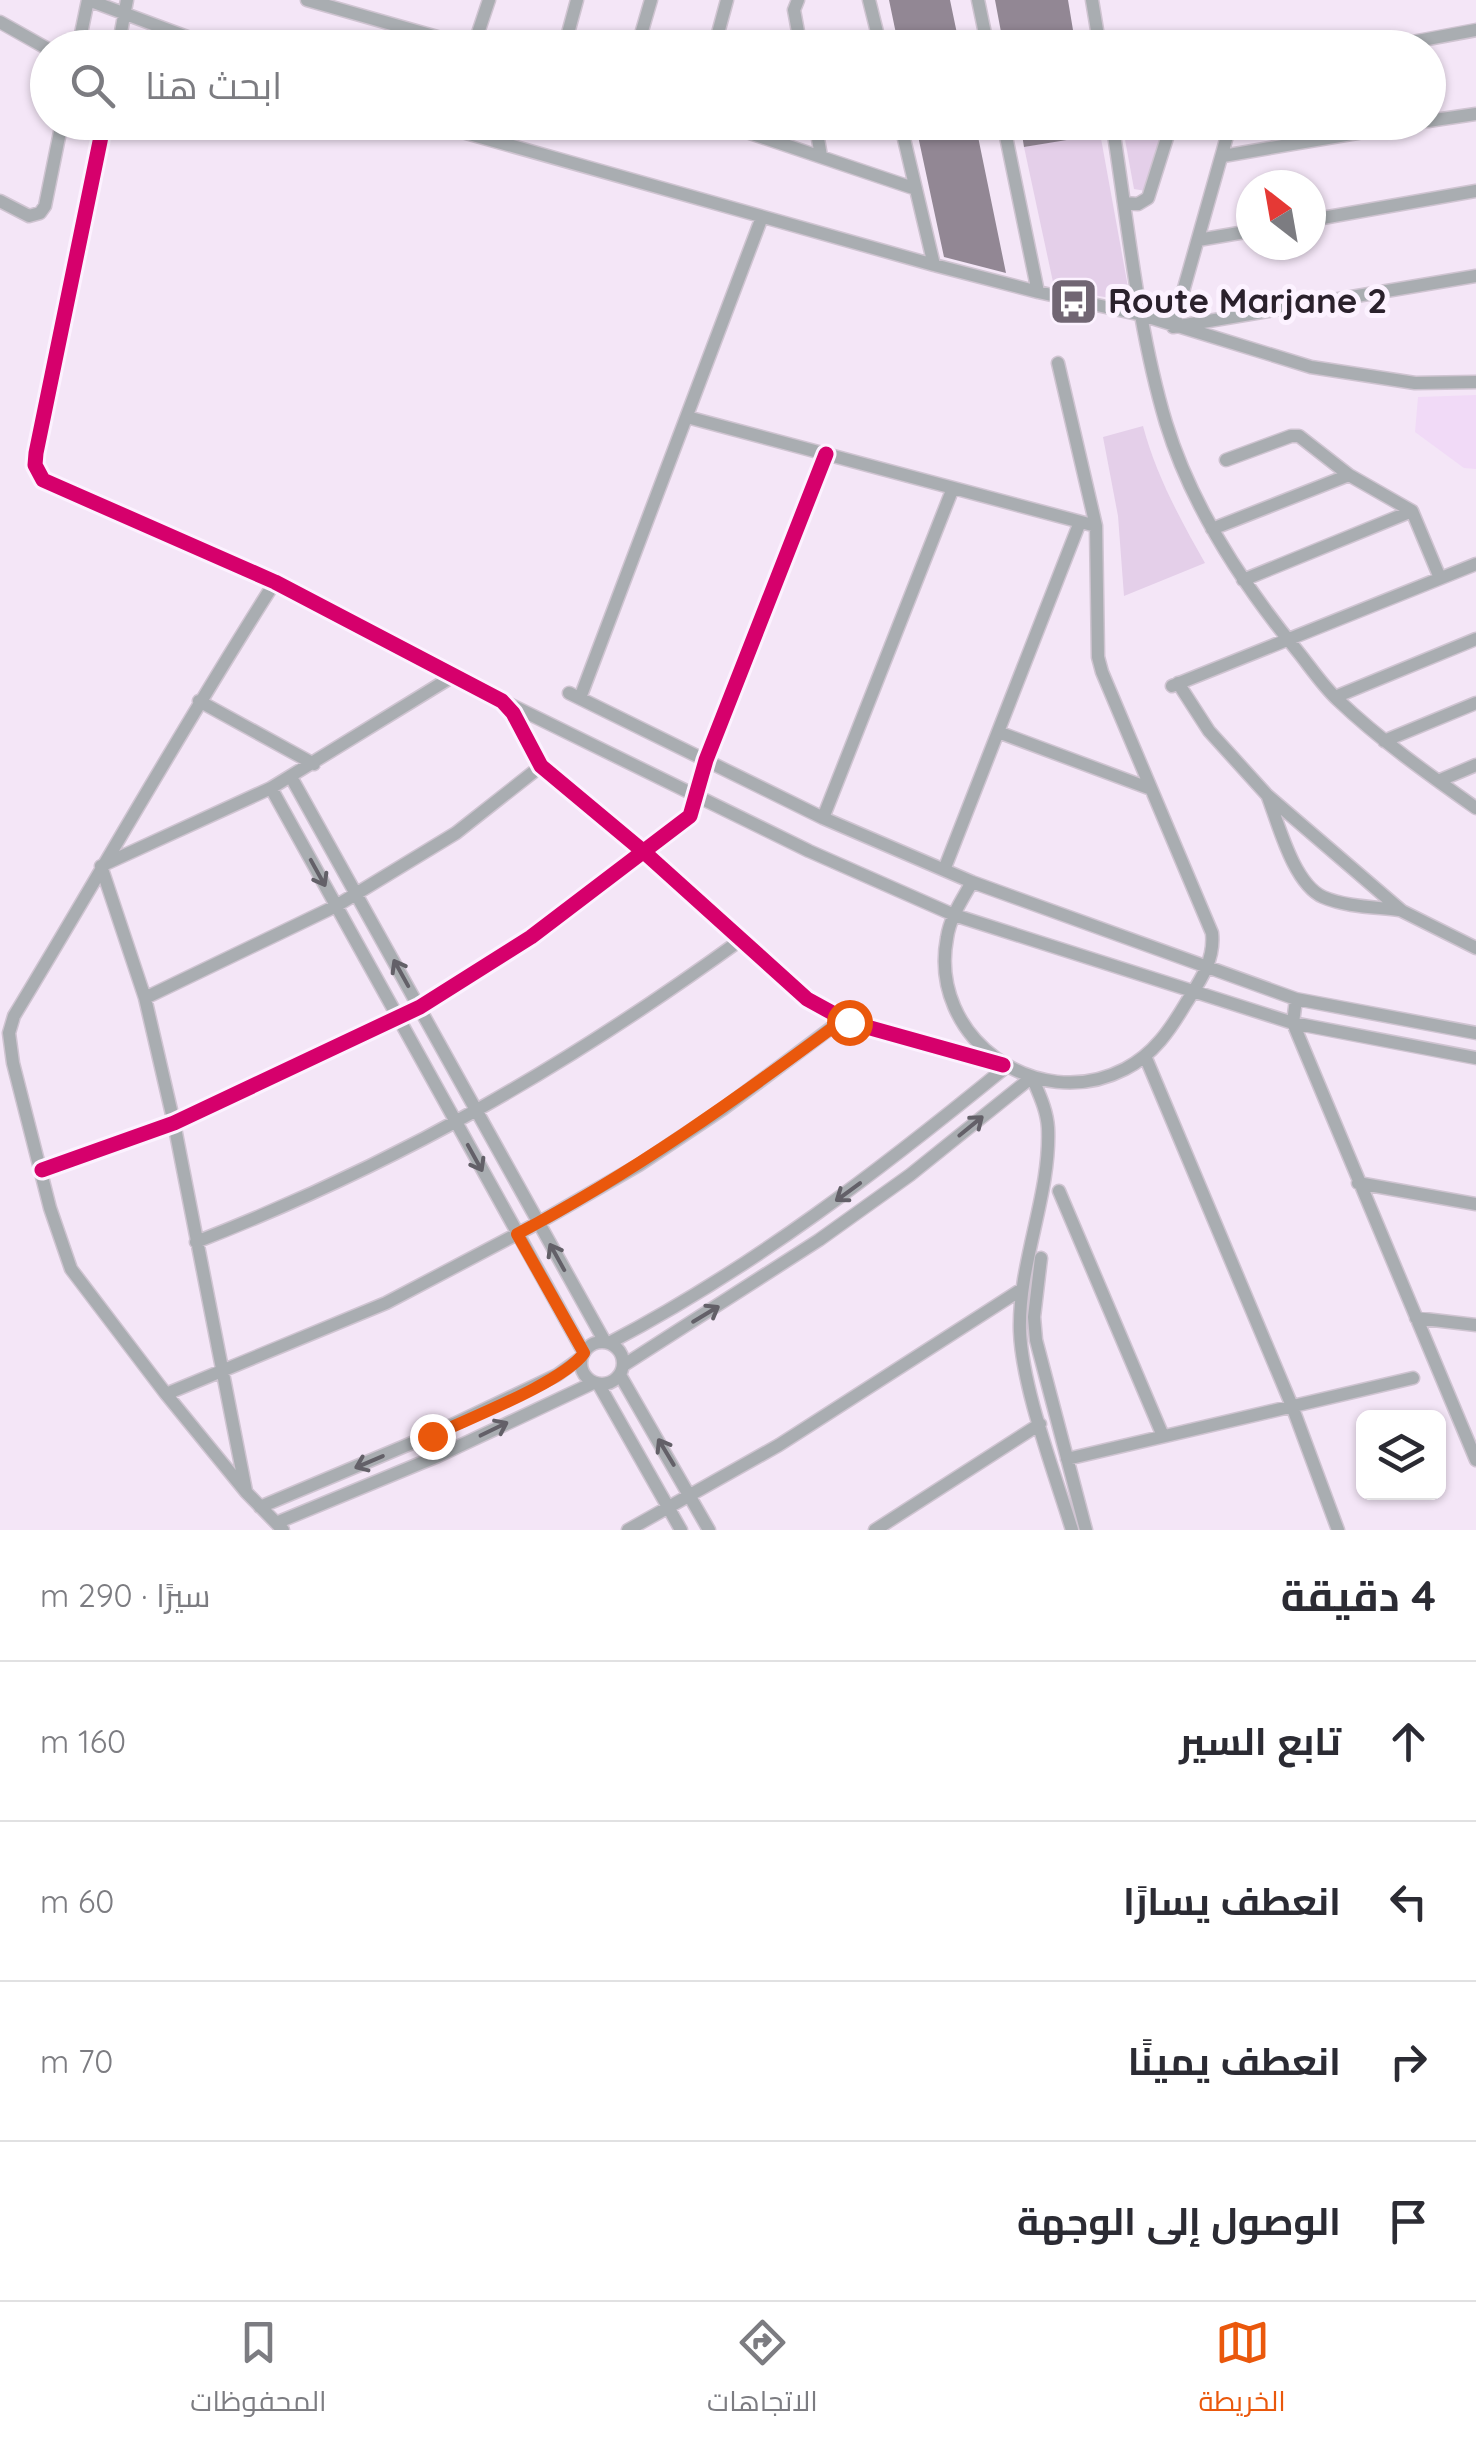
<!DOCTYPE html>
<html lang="ar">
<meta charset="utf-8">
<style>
:root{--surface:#fff;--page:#f7f7f7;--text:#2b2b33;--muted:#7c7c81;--line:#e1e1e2;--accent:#ea580c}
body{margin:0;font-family:Quicksand,Cairo,sans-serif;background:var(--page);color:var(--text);direction:rtl}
.controls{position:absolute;right:30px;bottom:30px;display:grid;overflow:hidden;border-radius:15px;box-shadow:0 2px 8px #0004}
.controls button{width:90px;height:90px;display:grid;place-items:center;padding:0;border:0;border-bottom:2px solid var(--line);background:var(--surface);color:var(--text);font:50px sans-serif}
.compass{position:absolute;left:1236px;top:170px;width:90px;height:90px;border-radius:50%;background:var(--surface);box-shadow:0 2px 8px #0004;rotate:329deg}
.stop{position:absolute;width:30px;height:30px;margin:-22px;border:8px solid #ea580c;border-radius:50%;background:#fff}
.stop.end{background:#ea580c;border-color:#fff;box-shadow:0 2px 10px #0008}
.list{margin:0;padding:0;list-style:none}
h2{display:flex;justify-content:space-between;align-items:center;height:130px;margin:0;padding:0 40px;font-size:42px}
h2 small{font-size:32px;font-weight:400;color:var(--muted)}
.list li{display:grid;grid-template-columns:65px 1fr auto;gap:30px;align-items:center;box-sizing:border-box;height:160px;padding:0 40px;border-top:2px solid var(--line)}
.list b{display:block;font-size:38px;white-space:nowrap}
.list em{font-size:32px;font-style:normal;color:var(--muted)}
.icon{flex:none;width:55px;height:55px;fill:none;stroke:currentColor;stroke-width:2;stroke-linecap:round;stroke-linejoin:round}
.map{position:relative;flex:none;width:1476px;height:1530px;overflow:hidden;direction:ltr}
.search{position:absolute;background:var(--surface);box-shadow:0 2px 8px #0004;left:30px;right:30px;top:30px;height:110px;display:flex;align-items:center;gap:25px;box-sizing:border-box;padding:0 35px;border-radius:55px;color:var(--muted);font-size:38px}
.sheet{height:770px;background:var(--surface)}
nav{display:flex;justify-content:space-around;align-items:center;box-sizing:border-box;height:140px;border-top:2px solid var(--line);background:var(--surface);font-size:28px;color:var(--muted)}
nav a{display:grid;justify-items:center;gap:5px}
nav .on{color:var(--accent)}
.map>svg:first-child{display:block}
</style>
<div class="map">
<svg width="1476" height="1530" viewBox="0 0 1476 1530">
<rect width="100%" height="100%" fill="#f4e6f7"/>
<path fill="#f1daf7" d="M1476 395V469L1464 468 1415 432 1418 397Z"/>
<path fill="#e4cfe9" d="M1122 123H1167L1146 191 1134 189Z
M1100 133 1128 287 1125 295 1117 299 1061 290 1053 282 1024 147Z
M1143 426C1156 475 1180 519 1205 563L1124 596 1118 516 1103 437Z"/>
<path fill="#928794" d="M889 0H950L960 48H899Z
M995 0H1068L1076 48H1004Z
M915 122H975L1006 273 944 257Z
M1020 122H1089L1091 136 1024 147Z"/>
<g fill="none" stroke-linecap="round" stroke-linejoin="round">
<defs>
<path id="minor" d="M88 0 217 48
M307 0 476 48
M798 0 794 10 801 48
M869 0 881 48
M978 0 988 48
M1092 0 1100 48
M0 22 48 49
M1098 35 1134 48
M78 48 88 0
M118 48 127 0
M473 48 489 0
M564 48 577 0
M637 48 651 0
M714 48 727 0
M1380 48 1476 30
M1428 121 1476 114
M104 122 36 453 35 465 43 480 275 582 502 701 513 713 541 766 644 852 807 999 849 1022 1003 1065
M427 122 934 265 1038 292 1142 315 1311 367 1415 383 1476 382
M717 122 916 189
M815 122 821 156
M900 122 934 265
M1003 122 1038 292
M1112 122C1128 222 1137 326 1166 423 1192 508 1243 585 1299 653 1311 668 1323 686 1338 700 1380 740 1428 774 1476 808
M1231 122 1173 327 1476 276
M1223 156 1422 122
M0 201 29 216 40 213 45 206 62 122
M1124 203 1138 204 1148 198 1172 122
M1311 220 1476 191
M1198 240 1251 231
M687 417 1096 526
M1226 460 1291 436H1299L1349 475 1412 511 1440 578
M1212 529 1349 475
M1243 580 1412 511
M275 582C184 724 102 871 14 1016L9 1033 13 1063 50 1208 71 1269 166 1394 246 1492 283 1530
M1178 683 1209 731 1267 795 1402 911 1476 948
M1172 686 1476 564
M569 693 823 818 972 882 1296 999 1476 1033
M1335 697 1476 639
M580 698 762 217
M199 701 314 764
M509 704 809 851 954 915 1293 1023 1476 1058
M998 732 1151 789
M1384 741 1476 703
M291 777 605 1342
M1438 781 1476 765
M271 788 584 1353
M1268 797C1279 826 1294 884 1323 897 1346 907 1375 907 1399 910
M823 818 953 488
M103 865 271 788 455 675
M101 866 145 998 174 1123 246 1491
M944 870 1080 522
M972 882C962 900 950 917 947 938 928 1037 1036 1115 1125 1069 1154 1054 1170 1030 1186 1003 1200 981 1215 960 1212 933L1102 672 1098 657 1096 526 1058 363
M145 998 336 906 456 833 541 766
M1296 999 1293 1023 1476 1460
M1145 1056 1292 1406 1338 1530
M1032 1077C1039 1094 1047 1110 1048 1128 1051 1194 1018 1263 1020 1331 1022 1388 1055 1474 1072 1530
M42 1170 174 1123 420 1007 531 937 690 816 706 760 826 454
M1358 1183 1476 1204
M1059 1191 1163 1436
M196 1242C397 1164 567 1066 742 939
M1041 1258 1034 1317 1036 1340 1086 1530
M1416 1318 1476 1325
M581 1363a21 21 0 1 1 42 0a21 21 0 1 1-42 0Z
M609 1343C753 1268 881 1169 1006 1067
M624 1365 819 1240 910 1175 1032 1077
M620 1375 709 1530
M599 1385 681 1530
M166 1394 386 1303 538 1223 639 1165 723 1109 843 1019
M1067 1459 1413 1378
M260 1507 431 1435 557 1375 582 1357
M276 1523 438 1456 593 1383
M628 1530 779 1445 1022 1289
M875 1530 1040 1424"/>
</defs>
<use href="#minor" stroke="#cfc4d1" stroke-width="15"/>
<use href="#minor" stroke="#a9adb1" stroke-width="12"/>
<defs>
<path id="cycleway" d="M104 122 36 453 35 465 43 480 275 582 502 701 513 713 541 766 644 852 807 999 849 1022 1003 1065
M42 1170 174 1123 420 1007 531 937 690 816 706 760 826 454"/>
</defs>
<use href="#cycleway" stroke="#fcf2ff" stroke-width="21"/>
<use href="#cycleway" stroke="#d6006c" stroke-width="15"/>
</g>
<defs><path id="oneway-shaft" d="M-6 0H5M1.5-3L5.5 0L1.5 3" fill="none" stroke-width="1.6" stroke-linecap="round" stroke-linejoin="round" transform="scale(2.5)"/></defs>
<g stroke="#636068">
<use href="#oneway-shaft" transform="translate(318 873) rotate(61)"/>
<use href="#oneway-shaft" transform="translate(401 973) rotate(-119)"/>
<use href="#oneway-shaft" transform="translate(971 1126) rotate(-39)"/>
<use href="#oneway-shaft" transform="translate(475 1158) rotate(61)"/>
<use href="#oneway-shaft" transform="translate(848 1192) rotate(144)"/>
<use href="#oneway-shaft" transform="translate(557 1257) rotate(-119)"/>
<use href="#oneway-shaft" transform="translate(706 1314) rotate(-31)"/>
<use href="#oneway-shaft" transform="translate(494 1429) rotate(-26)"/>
<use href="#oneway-shaft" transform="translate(666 1452) rotate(-121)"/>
<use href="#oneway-shaft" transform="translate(369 1462) rotate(157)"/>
</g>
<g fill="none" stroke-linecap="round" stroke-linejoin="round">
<path stroke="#ea580c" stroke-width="12" d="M432 1436C467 1419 564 1382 584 1353L517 1234C633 1173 738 1098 843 1020L849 1022"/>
</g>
<defs>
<symbol id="bus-square" viewBox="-11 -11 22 22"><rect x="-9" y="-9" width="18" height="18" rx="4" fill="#716673" stroke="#fcf2ff"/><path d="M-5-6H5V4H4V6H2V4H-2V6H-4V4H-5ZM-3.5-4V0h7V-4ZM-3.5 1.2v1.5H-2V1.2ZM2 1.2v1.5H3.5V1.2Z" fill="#fff"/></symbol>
</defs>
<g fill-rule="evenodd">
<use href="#bus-square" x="1046" y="274" width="55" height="55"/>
</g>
<g text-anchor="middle" stroke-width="10" stroke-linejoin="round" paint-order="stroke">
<g font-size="35" font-weight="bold" fill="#2a212c" stroke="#fcf2ff" text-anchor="start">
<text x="1108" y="313">Route Marjane 2</text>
</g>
</g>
</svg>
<div class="controls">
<button><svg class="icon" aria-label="layers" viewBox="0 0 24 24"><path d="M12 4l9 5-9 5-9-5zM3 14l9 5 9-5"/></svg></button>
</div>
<svg class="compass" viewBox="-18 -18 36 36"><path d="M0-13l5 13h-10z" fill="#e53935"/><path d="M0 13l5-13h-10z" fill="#7c7c81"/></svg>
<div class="stop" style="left:849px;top:1022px"></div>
<div class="stop end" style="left:432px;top:1436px"></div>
<div class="search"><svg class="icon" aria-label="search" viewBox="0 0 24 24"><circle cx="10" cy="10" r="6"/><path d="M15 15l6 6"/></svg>ابحث هنا</div>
</div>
<section class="sheet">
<h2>4 دقيقة<small>سيرًا · 290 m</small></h2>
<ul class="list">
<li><svg class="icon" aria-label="ahead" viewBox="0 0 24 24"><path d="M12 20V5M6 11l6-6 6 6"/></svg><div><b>تابع السير</b></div><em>160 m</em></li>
<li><svg class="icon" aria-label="left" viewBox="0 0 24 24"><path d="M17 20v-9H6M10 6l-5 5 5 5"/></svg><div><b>انعطف يسارًا</b></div><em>60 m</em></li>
<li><svg class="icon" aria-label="right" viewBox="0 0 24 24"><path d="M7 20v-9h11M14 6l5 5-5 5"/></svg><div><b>انعطف يمينًا</b></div><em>70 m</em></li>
<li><svg class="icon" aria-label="arrive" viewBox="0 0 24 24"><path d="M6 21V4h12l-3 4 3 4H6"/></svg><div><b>الوصول إلى الوجهة</b></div></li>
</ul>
</section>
<nav>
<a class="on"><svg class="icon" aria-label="map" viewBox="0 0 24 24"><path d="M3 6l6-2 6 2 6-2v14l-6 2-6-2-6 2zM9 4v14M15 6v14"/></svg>الخريطة</a>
<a><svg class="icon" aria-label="directions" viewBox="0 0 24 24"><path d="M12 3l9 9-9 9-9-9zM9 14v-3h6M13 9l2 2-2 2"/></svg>الاتجاهات</a>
<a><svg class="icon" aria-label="saved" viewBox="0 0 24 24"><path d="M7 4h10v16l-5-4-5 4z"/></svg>المحفوظات</a>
</nav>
